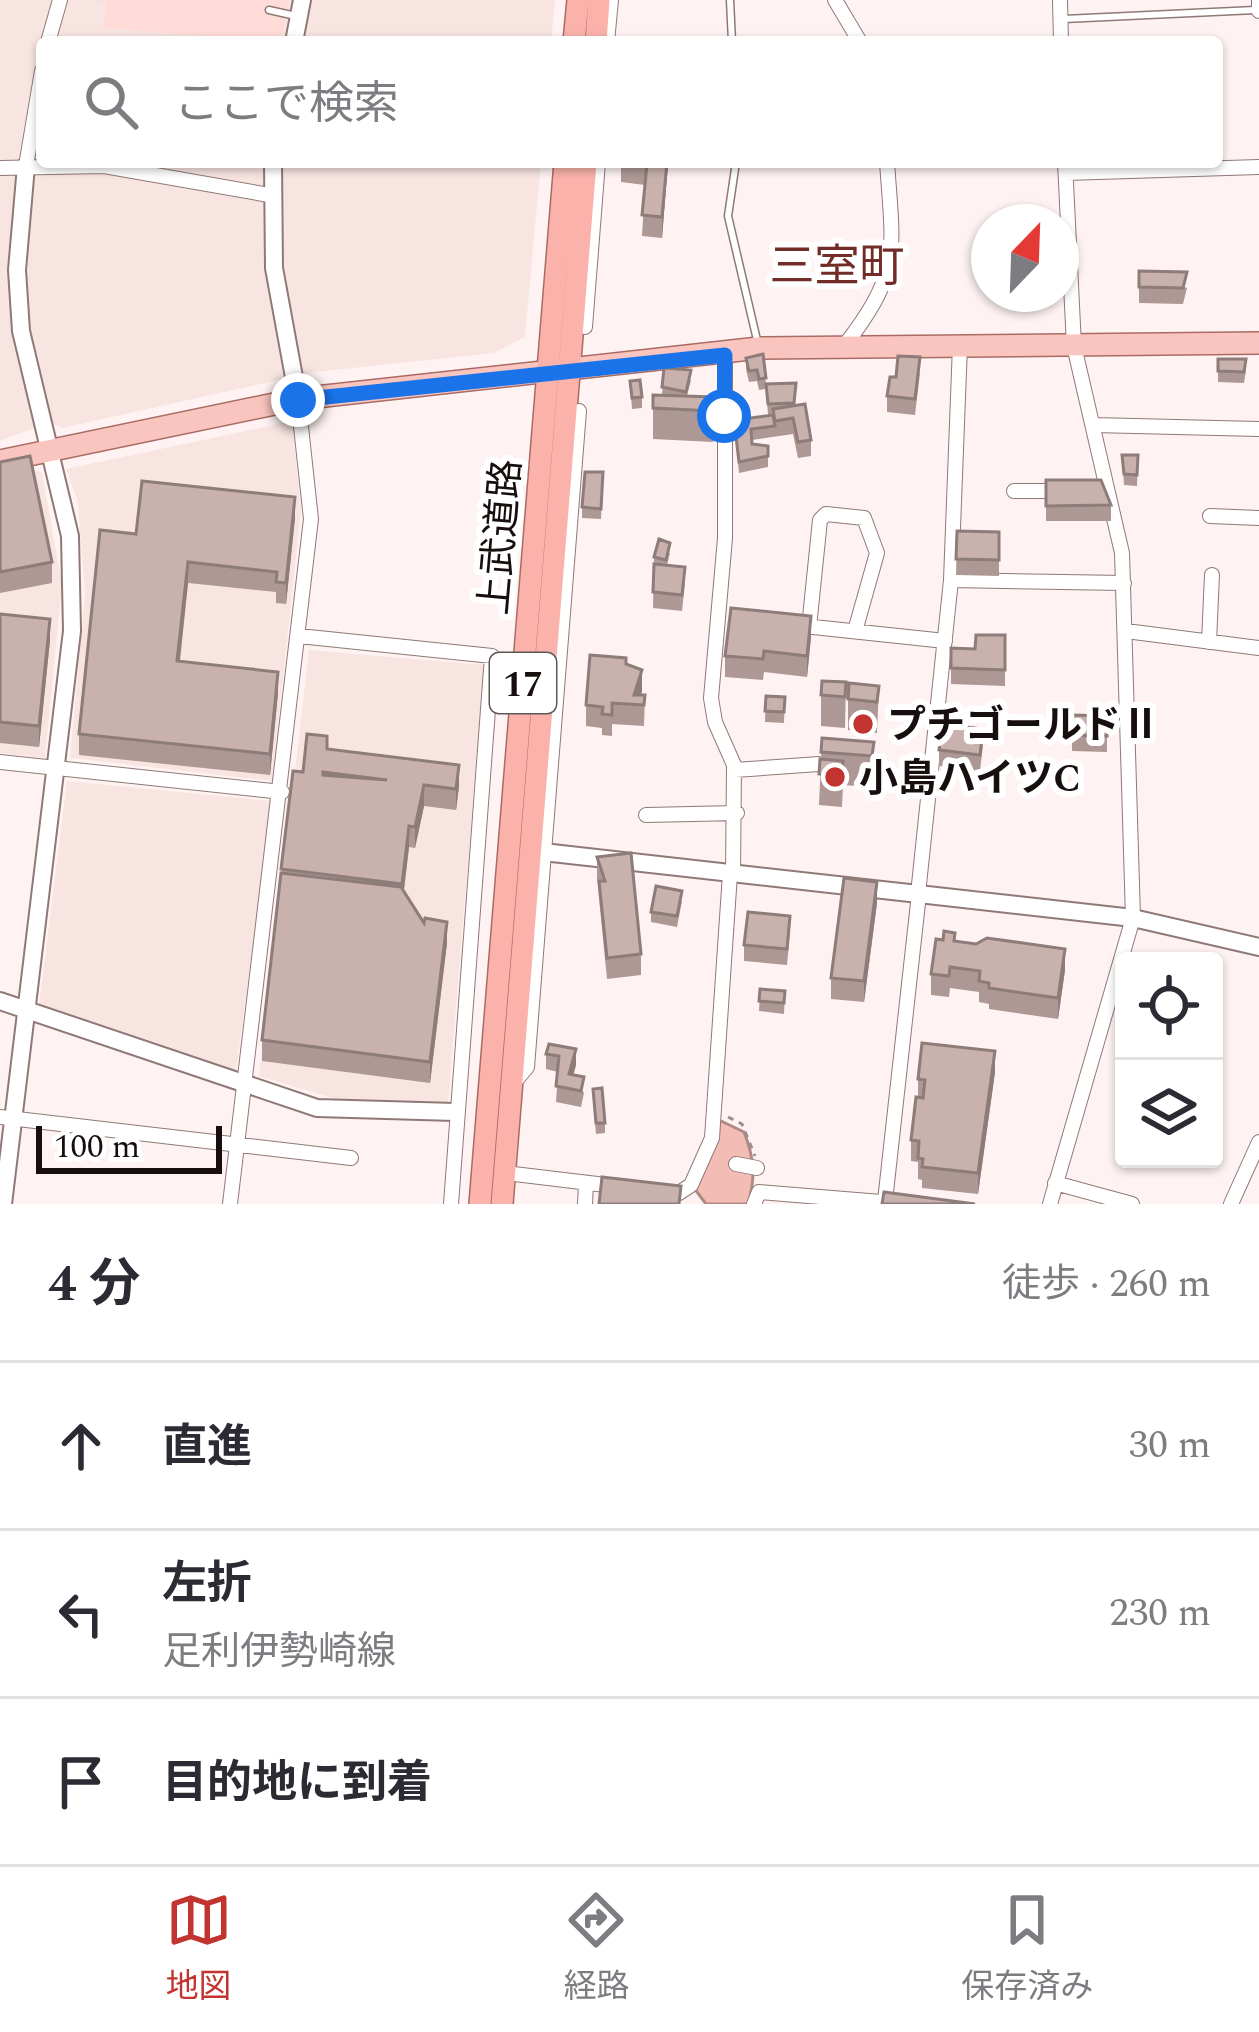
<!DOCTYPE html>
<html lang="ja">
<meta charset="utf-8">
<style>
:root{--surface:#fff;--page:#f7f7f7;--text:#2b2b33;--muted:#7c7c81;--line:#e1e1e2;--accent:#c23430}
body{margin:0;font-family:Spectral,"Noto Sans JP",serif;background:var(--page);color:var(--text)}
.controls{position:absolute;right:36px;bottom:36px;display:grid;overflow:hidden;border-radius:12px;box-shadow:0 3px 9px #0004}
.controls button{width:108px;height:108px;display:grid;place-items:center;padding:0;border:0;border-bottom:3px solid var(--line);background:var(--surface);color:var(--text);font:60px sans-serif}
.compass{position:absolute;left:971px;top:204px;width:108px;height:108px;border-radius:50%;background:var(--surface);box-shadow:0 3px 9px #0004;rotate:23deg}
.scale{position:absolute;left:36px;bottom:30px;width:186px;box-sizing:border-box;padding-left:12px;border:6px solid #170f0e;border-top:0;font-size:33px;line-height:42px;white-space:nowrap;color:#170f0e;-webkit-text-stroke:9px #fff;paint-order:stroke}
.stop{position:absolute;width:36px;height:36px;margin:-27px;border:9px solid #1a73e8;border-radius:50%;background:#fff}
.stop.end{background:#1a73e8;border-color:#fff;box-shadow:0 3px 12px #0008}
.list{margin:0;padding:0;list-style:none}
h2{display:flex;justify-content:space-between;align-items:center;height:156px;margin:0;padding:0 48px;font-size:51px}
h2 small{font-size:39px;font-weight:400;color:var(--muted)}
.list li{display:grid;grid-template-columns:78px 1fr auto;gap:36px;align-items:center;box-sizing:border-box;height:168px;padding:0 48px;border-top:3px solid var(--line)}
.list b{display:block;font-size:45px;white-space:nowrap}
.list p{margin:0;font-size:39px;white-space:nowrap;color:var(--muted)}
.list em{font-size:39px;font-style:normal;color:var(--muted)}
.icon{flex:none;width:66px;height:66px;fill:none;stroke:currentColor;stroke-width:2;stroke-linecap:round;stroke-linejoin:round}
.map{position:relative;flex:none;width:1259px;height:1204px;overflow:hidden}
.search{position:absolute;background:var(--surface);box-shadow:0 3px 9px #0004;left:36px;right:36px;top:36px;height:132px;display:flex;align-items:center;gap:30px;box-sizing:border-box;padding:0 42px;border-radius:12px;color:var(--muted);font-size:45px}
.sheet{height:660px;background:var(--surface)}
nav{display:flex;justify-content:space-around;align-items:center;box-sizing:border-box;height:168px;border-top:3px solid var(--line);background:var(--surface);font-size:33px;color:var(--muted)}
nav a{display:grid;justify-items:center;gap:6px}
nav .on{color:var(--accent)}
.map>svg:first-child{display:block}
</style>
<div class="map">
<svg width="1259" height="1204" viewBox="0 0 1259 1204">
<rect width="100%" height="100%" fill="#fef3f2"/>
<path fill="#f8e5e2" d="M0 0H555L551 42H42V162H541L525 337 494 353 315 372 62 428 50 422 0 441Z
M292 421 301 511 272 781 70 758 85 594 78 502 66 469Z
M25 466 42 473 62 584 45 758 0 753V472Z
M309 650 484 665 448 1106 335 1099 259 1076Z
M67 781 272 801 236 1071 39 1006Z"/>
<path fill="#ffdcd8" d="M97 0H289L281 42 103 28 106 3Z"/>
<path fill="#f3bdb6" stroke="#b18984" stroke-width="3" d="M719 1120 744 1132C754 1157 756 1177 748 1204H706L694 1188Z"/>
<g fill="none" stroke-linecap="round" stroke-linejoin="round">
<defs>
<path id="service" d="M730 0 732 42
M269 10 296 16
M1064 19 1255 10
M736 162 728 216 757 340"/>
<path id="minor" d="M835 0 860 42
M1060 0 1061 42
M1259 0V11
M48 42 60 0
M607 42 611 0
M26 166 42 71
M0 168 104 166 269 195
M1066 173 1259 167
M585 327 598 162
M845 345C902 271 893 251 887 162
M725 355V538L711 698 715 722 734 765 733 875
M1093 425 1259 429
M1014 491H1063
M1210 516 1259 518
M951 580 1124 583
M804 626 945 641
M809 627 820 520 826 514 864 518 877 553 855 631
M1126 631 1259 648
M299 636 492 656 451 1204
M1209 642 1212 575
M0 762 282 792
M735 770 819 764
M646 815 737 813
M918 894 951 580 960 345
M513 1084 527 1067 579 411
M0 1117 351 1158
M736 1164 757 1168
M506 1173 614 1186
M1055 1183 1132 1204
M679 1193 691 1185 712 1138 730 874
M885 1201 919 894
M230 1204 311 519 298 399
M585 1204 586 1183
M754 1204 759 1192 906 1204
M1050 1204 1133 918 1122 553 1074 346 1065 162
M1231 1204 1259 1142"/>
<path id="tertiary" d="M294 42 302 0
M273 162 274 268 298 399
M543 852 1133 918 1259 947
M0 1001 317 1108 455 1112
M3 1204 72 631 70 536 21 331 17 270 26 166"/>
<path id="primary" d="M0 461 298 399 759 348 1259 343"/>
<path id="trunk" d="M574 42 578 0
M596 42 599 0
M480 1204 565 162
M502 1204 586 162"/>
</defs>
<use href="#service" stroke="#8f7976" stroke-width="9"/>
<use href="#minor" stroke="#8f7976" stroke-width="16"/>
<use href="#tertiary" stroke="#8f7976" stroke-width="20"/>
<use href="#primary" stroke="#a96c65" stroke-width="24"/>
<use href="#trunk" stroke="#a96c65" stroke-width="24"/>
<path stroke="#988f8e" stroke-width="3" stroke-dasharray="6 6" stroke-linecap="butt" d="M728 1117 742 1124 755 1156"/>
<use href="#service" stroke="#fff" stroke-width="6"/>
<use href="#minor" stroke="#fff" stroke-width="14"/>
<use href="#tertiary" stroke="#fff" stroke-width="16"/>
<use href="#primary" stroke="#fbc5bf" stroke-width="21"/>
<use href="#trunk" stroke="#fab2aa" stroke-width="21"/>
</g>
<path fill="#ad9895" d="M621 162H668L662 238 642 236 645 185 621 182Z
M1139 271 1187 288 1183 304 1139 303Z
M763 354 766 384 796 383 795 406 811 440V456L798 458 793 434 752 440V444L768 446V467L739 473 734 420 773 414H768L766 389 759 390 757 381 749 382 746 369V358Z
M1218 359 1246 370 1244 383 1218 382Z
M664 368 691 380 687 396 714 397 713 442 653 439V395H662Z
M920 373 915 415 887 412V396L896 377Z
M630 381 642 397V408L632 409Z
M1122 455H1138L1137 486 1124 485Z
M0 462 52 562V583L0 593Z
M603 472 601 519 582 518V507Z
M1046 480 1111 505V521H1046Z
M295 518 286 604 276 603V592L188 583 180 662 278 693 270 775 79 755V734L136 534Z
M957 531 999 532V576L956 575Z
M670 553 667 565 685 583 682 611 653 608 654 557Z
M0 614 50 640 39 747 0 743Z
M1005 635V686L951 684V648L975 649Z
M811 637 807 677 764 672 763 680 725 677V656Z
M846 682 845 728 821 726V695Z
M879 686 877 733 848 730V699Z
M642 691 641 695H645L644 726 612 724V736L602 735V728L586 726V705Z
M766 696 785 697 784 723 765 722Z
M1072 715 1107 716V752L1072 751Z
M822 738 874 742 872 787 843 785 842 807 819 805Z
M983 745 980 771 939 766V750Z
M327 749 459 786 456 810 424 806 415 848 409 847 404 890 424 923 447 943 430 1083 262 1061V1040L293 771 303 772Z
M597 857 641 954V975L607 979 597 878Z
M682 901 677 927 651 922V912Z
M877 903 864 1002 831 999V978Z
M790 932 787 965 744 961V945Z
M943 940 955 941 1065 970 1058 1019 989 1009V1004L979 1002V992L950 988 949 997 931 995V974Z
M760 989 785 991 784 1014 759 1011Z
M549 1044 576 1065 573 1075 584 1093 581 1107 556 1102 558 1072 546 1069V1054Z
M995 1072 978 1194 922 1188V1180L918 1179V1162L911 1161V1140L918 1098V1079Z
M593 1100 605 1123V1133L596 1134Z"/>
<path fill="#8d7c79" d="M667 162H668L662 238V217Z
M295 497V518L286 604V583Z
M188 562V583L177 682V661Z
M811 616V637L807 677V656Z
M50 619V640L39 747V726Z
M642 670V691L638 705 634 695Z
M278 672V693L270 775V754Z
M459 765V786L456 810V789Z
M424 785V806L415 848V827Z
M409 826V847L402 905V884Z
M877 882V903L864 1002V981Z
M447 922V943L430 1083V1062Z
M1065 949V970L1058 1019V998Z
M576 1049V1065L569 1090V1074Z
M995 1051V1072L978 1194V1173Z"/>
<path fill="#c9b1ad" stroke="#8d7c79" stroke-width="3" fill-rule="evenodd" d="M316 39 356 42H316Z
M630 162H667L662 217 642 215 647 164Z
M1139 271 1187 272 1183 288 1139 287Z
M763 354 766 378 759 379 757 370 749 371 746 358Z
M898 356 920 357 915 399 887 396 890 377H896Z
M1218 359H1246L1244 372 1218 371Z
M664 368 691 370 686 392 662 387Z
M640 380 642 397 632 398 630 381Z
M796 383 794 403 768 404 766 384Z
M653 395 714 397 713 411 653 408Z
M805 404 811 440 798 442 793 418 775 421 773 409Z
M773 415 775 426 751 429 752 444 768 446V456L739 462 734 420Z
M1122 455H1138L1137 475 1124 474Z
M30 456 52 562 0 572V462Z
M585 472H603L601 509 582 507Z
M1046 480H1101L1111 505 1046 506Z
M142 481 295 497 286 583 276 582 277 572 188 562 177 661 278 672 270 754 79 734 100 530 136 534Z
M957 531 999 532V560L956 559Z
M659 539 670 543 666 560 654 557Z
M654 564 685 567 682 595 653 592Z
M731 608 811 616 807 656 764 651 763 659 725 656Z
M0 614 50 619 39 726 0 722Z
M976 635H1005V670L951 668V648L975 649Z
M590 655 626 658V664L642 670 634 695H645L644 705 612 703V715L602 714 603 707 586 705Z
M822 681 846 682 845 697 821 695Z
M849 683 879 686 877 702 848 699Z
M766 696 785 697 784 712 765 711Z
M1072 715 1107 716V736L1072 735Z
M943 724 983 729 980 755 939 750Z
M307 734 327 736V749L459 765 456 789 424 785 415 827 409 826 402 884 281 869 293 771 303 772ZM323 772 387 780 323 775Z
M822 738 874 742 872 756 821 752Z
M820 759 843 761 842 776 819 774Z
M631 853 641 954 607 958 599 881H605L597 857Z
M281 873 401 887 424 923 425 918 447 922 430 1062 262 1040Z
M844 878 877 882 864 981 831 978Z
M656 886 682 891 677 916 651 912Z
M748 912 790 916 787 949 744 945Z
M944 931 955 933 954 941 976 944 987 938 1065 949 1058 998 989 988V983L979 981 980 971 950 967 949 976 931 974 936 939 943 940Z
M760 989 785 991 784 1003 759 1001Z
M922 1043 995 1051 978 1173 922 1167 923 1159 918 1158 919 1141 911 1140 916 1097 923 1098 925 1080 918 1079Z
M549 1044 576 1049 569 1074 584 1077 581 1091 556 1086 559 1056 546 1054Z
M602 1088 605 1123H596L593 1089Z
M602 1177 681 1186 679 1204H599Z
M884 1192 975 1204H882Z"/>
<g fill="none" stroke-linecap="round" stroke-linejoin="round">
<path stroke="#1a73e8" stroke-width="15" d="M298 400 725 355 724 416"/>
</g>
<g fill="#c23430" stroke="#fff" stroke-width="4.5">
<circle cx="863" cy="724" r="12"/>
<circle cx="835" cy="777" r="12"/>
</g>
<g text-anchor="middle" stroke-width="12" stroke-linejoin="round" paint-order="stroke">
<rect fill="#fff" stroke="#5d5756" stroke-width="3" x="490" y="653" width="66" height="60" rx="9"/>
<g font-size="36" font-weight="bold" fill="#170f0e">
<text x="523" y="696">17</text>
</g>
<g font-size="39" fill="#170f0e" stroke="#fff">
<text transform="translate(499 537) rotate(-85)" y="14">上武道路</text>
</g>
<g font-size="39" font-weight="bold" fill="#170f0e" stroke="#fff" text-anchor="start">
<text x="887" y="738">プチゴールドⅡ</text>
<text x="859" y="791">小島ハイツC</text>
</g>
<g font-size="45" fill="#732d28" stroke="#fff">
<text x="837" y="281">三室町</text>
</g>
</g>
</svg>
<div class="controls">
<button><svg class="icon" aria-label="locate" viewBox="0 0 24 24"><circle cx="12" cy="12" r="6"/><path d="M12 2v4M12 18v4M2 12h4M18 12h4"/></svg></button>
<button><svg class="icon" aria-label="layers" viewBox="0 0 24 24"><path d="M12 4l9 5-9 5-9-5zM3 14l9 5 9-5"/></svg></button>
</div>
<svg class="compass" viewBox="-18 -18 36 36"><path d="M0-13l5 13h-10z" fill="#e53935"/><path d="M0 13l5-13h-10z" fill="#7c7c81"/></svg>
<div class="scale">100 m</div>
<div class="stop" style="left:724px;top:416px"></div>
<div class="stop end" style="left:298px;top:400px"></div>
<div class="search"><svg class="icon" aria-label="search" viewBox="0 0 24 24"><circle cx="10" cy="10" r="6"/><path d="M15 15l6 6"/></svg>ここで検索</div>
</div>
<section class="sheet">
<h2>4 分<small>徒歩 · 260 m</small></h2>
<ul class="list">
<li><svg class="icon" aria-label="ahead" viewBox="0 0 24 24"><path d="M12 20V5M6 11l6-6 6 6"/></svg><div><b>直進</b></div><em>30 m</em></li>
<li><svg class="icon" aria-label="left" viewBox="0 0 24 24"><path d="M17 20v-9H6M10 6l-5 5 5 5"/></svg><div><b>左折</b><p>足利伊勢崎線</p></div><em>230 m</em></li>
<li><svg class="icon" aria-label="arrive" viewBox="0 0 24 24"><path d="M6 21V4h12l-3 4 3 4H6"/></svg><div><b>目的地に到着</b></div></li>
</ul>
</section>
<nav>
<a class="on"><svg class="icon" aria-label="map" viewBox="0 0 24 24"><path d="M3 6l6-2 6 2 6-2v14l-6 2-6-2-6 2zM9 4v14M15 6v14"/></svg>地図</a>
<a><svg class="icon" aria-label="directions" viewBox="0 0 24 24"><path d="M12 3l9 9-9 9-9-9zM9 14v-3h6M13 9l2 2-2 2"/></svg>経路</a>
<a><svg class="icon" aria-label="saved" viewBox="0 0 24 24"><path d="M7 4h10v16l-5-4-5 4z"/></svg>保存済み</a>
</nav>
